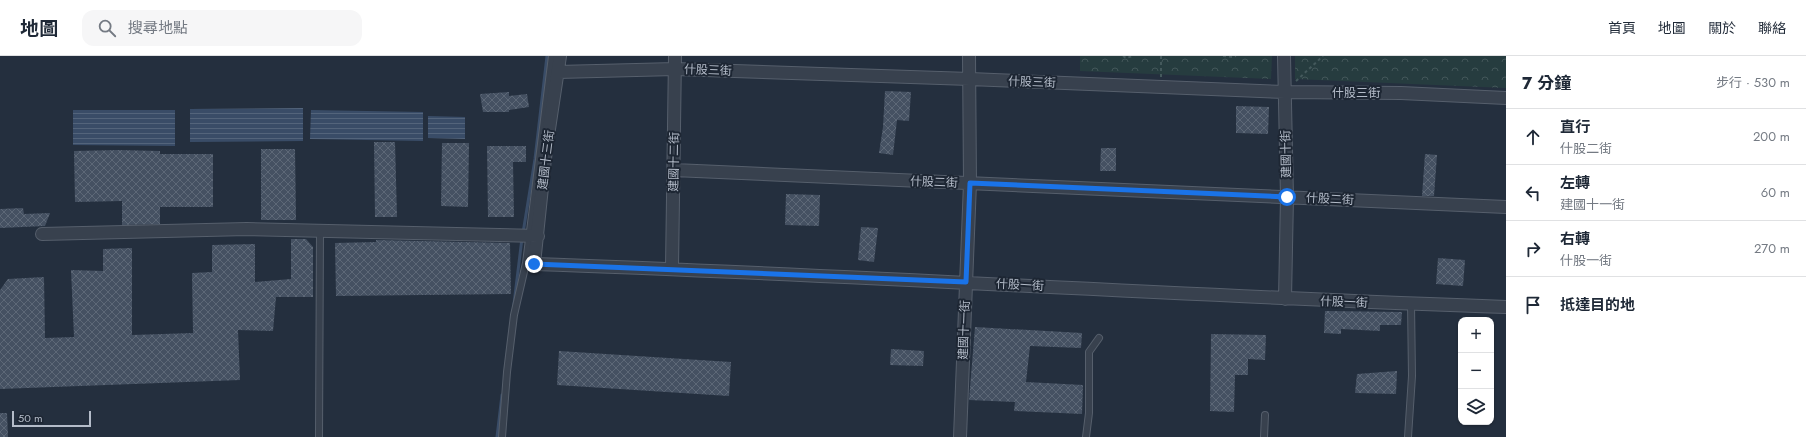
<!DOCTYPE html>
<html lang="zh-TW">
<meta charset="utf-8">
<style>
:root{--surface:#fff;--page:#f6f6f7;--text:#1f2937;--muted:#747a83;--line:#e0e1e3}
body{margin:0;font-family:Jost,"Noto Sans TC",sans-serif;background:var(--page);color:var(--text)}
.controls{position:absolute;right:12px;bottom:12px;display:grid;overflow:hidden;border-radius:8px;box-shadow:0 1px 3px #0004}
.controls button{width:36px;height:36px;display:grid;place-items:center;padding:0;border:0;border-bottom:1px solid var(--line);background:var(--surface);color:var(--text);font:20px sans-serif}
.scale{position:absolute;left:12px;bottom:10px;width:79px;box-sizing:border-box;padding-left:4px;border:2px solid #b4bcc9;border-top:0;font-size:11px;line-height:14px;white-space:nowrap;color:#b4bcc9;-webkit-text-stroke:3px #1d2633;paint-order:stroke}
.stop{position:absolute;width:12px;height:12px;margin:-9px;border:3px solid #1a73e8;border-radius:50%;background:#fff}
.stop.end{background:#1a73e8;border-color:#fff;box-shadow:0 1px 4px #0008}
.list{margin:0;padding:0;list-style:none}
h2{display:flex;justify-content:space-between;align-items:center;height:52px;margin:0;padding:0 16px;font-size:17px}
h2 small{font-size:13px;font-weight:400;color:var(--muted)}
.list li{display:grid;grid-template-columns:26px 1fr auto;gap:12px;align-items:center;box-sizing:border-box;height:56px;padding:0 16px;border-top:1px solid var(--line)}
.list b{display:block;font-size:15px;white-space:nowrap}
.list p{margin:0;font-size:13px;white-space:nowrap;color:var(--muted)}
.list em{font-size:13px;font-style:normal;color:var(--muted)}
.icon{flex:none;width:22px;height:22px;fill:none;stroke:currentColor;stroke-width:2;stroke-linecap:round;stroke-linejoin:round}
.map{position:relative;flex:none;width:1506px;height:381px;overflow:hidden}
header{display:flex;align-items:center;gap:24px;box-sizing:border-box;height:56px;padding:0 20px;background:var(--surface);border-bottom:1px solid var(--line)}
header strong{font-size:19px}
nav{display:flex;gap:22px;margin-inline-start:auto;font-size:14px}
.search{width:280px;height:36px;background:var(--page);display:flex;align-items:center;gap:10px;box-sizing:border-box;padding:0 14px;border-radius:12px;color:var(--muted);font-size:15px}
main{display:flex}
aside{flex:1;background:var(--surface)}
.map>svg:first-child{display:block}
</style>
<header>
<strong>地圖</strong>
<div class="search"><svg class="icon" aria-label="search" viewBox="0 0 24 24"><circle cx="10" cy="10" r="6"/><path d="M15 15l6 6"/></svg>搜尋地點</div>
<nav><a>首頁</a><a>地圖</a><a>關於</a><a>聯絡</a></nav>
</header>
<main>
<div class="map">
<svg width="1506" height="381" viewBox="0 0 1506 381">
<defs>
<pattern id="forest-crowns" width="20" height="18" patternUnits="userSpaceOnUse"><rect width="20" height="18" fill="#263c3f"/><path d="M2 6a3 3 0 1 1 6 0M12 15a3 3 0 1 1 6 0" fill="none" stroke="#435659"/></pattern>
<pattern id="water-rules" width="6" height="5" patternUnits="userSpaceOnUse"><rect width="6" height="5" fill="#394c67"/><path d="M0 2.5h6" fill="none" stroke="#53647b"/></pattern>
<pattern id="building-cross-hatch" width="8" height="8" patternUnits="userSpaceOnUse"><rect width="8" height="8" fill="#455162"/><path d="M0 0l8 8M0 8l8-8" fill="none" stroke="#5d6877"/></pattern>
</defs>
<rect width="100%" height="100%" fill="#242f3e"/>
<path fill="url(#forest-crowns)" d="M1080 0H1272L1271 23 1080 15Z
M1295 0H1506V32L1295 23Z"/>
<path fill="url(#water-rules)" d="M303 52V85L190 86V53Z
M73 54H175V90L73 89Z
M311 54 423 56V85L310 83Z
M428 60 465 61V83L428 82Z"/>
<g fill="none" stroke-linecap="round" stroke-linejoin="round">
<path stroke="#394c67" stroke-width="3" d="M523 177 535 103 547 0
M514 248 522 182
M497 381 502 339"/>
</g>
<path fill="url(#building-cross-hatch)" d="M885 35 911 36 909 65 897 64 893 99 879 97 883 71Z
M509 36V40L527 38 529 51 509 54V56H483L480 38Z
M1236 50 1269 51 1268 78 1236 77Z
M374 86H395L397 161H375Z
M442 87H469L468 151 441 150Z
M487 90H526V106H513L514 161H488Z
M1101 92H1116V115H1100Z
M261 93H295L296 164H261Z
M118 94 160 95V98H213V151H160V168L122 169V145L75 146 74 95Z
M1425 98 1437 99 1434 140H1422Z
M786 138 820 139 819 170 785 169Z
M23 152 24 158 50 157 45 170 0 172V153Z
M861 171 878 172 874 206 858 204Z
M291 183H306L313 191V241H276L273 275 238 274 240 324 0 333V234L8 223 44 221 45 282 74 281 71 214 103 215V193L132 192V279L193 277 192 217 212 216V189L255 188V226L291 223Z
M376 184 510 187 511 238 336 240 335 187 376 186Z
M1438 202 1465 204 1463 230 1436 228Z
M1325 255 1402 256 1401 269H1380V275L1341 273V278L1324 277Z
M975 271 1082 277 1081 292 1030 290 1026 326 1083 329 1082 358 1014 355 1015 346 969 344Z
M1211 278 1266 279 1265 304 1248 303V319H1235L1234 356 1210 355Z
M891 293 924 295 923 310 890 309Z
M559 295 731 306 729 340 557 329Z
M1397 315 1396 338 1355 337 1357 318Z
M0 357H7L8 381H0Z"/>
<g fill="none" stroke-linecap="round" stroke-linejoin="round">
<defs>
<path id="lane" d="M526 207 552 0
M319 381 320 175
M502 381 507 316 514 259 526 207H528
M1086 381 1089 357V296L1099 282
M1264 381 1265 359
M1408 381 1412 320 1411 248"/>
<path id="street" d="M560 0 546 93 534 208C858 219 1182 240 1506 251
M1284 0 1287 141 1285 243
M558 16 675 13 970 23 1285 36 1401 37 1506 42
M674 114 1506 151
M42 178 247 173 538 180
M672 212 675 0
M960 381 970 127 969 0"/>
</defs>
<use href="#lane" stroke="#565f6c" stroke-width="8"/>
<use href="#street" stroke="#565f6c" stroke-width="14"/>
<path stroke="#44595c" stroke-width="2" stroke-dasharray="3 3" stroke-linecap="butt" d="M1123 0 1126 2 1133 0
M1223 0 1233 1 1236 0
M1161 21V0
M1296 25 1323 0"/>
<use href="#lane" stroke="#38414e" stroke-width="6"/>
<use href="#street" stroke="#38414e" stroke-width="12"/>
</g>
<g fill="none" stroke-linecap="round" stroke-linejoin="round">
<path stroke="#1a73e8" stroke-width="5" d="M534 208 966 226 970 127 1287 141"/>
</g>
<g text-anchor="middle" stroke-width="4" stroke-linejoin="round" paint-order="stroke">
<g font-size="12" fill="#b4bcc9" stroke="#1d2633">
<text transform="translate(708 14) rotate(2)" y="4">什股三街</text>
<text transform="translate(1032 26) rotate(2)" y="4">什股三街</text>
<text x="1356" y="41">什股三街</text>
<text transform="translate(1286 98) rotate(-91)" y="4">建國十街</text>
<text transform="translate(546 104) rotate(-83)" y="4">建國十三街</text>
<text transform="translate(674 106) rotate(-89)" y="4">建國十二街</text>
<text transform="translate(934 126) rotate(2)" y="4">什股二街</text>
<text transform="translate(1330 143) rotate(3)" y="4">什股二街</text>
<text transform="translate(1020 229) rotate(3)" y="4">什股一街</text>
<text transform="translate(1344 246) rotate(2)" y="4">什股一街</text>
<text transform="translate(964 274) rotate(-88)" y="4">建國十一街</text>
</g>
</g>
</svg>
<div class="controls">
<button>+</button>
<button>−</button>
<button><svg class="icon" aria-label="layers" viewBox="0 0 24 24"><path d="M12 4l9 5-9 5-9-5zM3 14l9 5 9-5"/></svg></button>
</div>
<div class="scale">50 m</div>
<div class="stop" style="left:1287px;top:141px"></div>
<div class="stop end" style="left:534px;top:208px"></div>
</div>
<aside>
<h2>7 分鐘<small>步行 · 530 m</small></h2>
<ul class="list">
<li><svg class="icon" aria-label="ahead" viewBox="0 0 24 24"><path d="M12 20V5M6 11l6-6 6 6"/></svg><div><b>直行</b><p>什股二街</p></div><em>200 m</em></li>
<li><svg class="icon" aria-label="left" viewBox="0 0 24 24"><path d="M17 20v-9H6M10 6l-5 5 5 5"/></svg><div><b>左轉</b><p>建國十一街</p></div><em>60 m</em></li>
<li><svg class="icon" aria-label="right" viewBox="0 0 24 24"><path d="M7 20v-9h11M14 6l5 5-5 5"/></svg><div><b>右轉</b><p>什股一街</p></div><em>270 m</em></li>
<li><svg class="icon" aria-label="arrive" viewBox="0 0 24 24"><path d="M6 21V4h12l-3 4 3 4H6"/></svg><div><b>抵達目的地</b></div></li>
</ul>
</aside>
</main>
